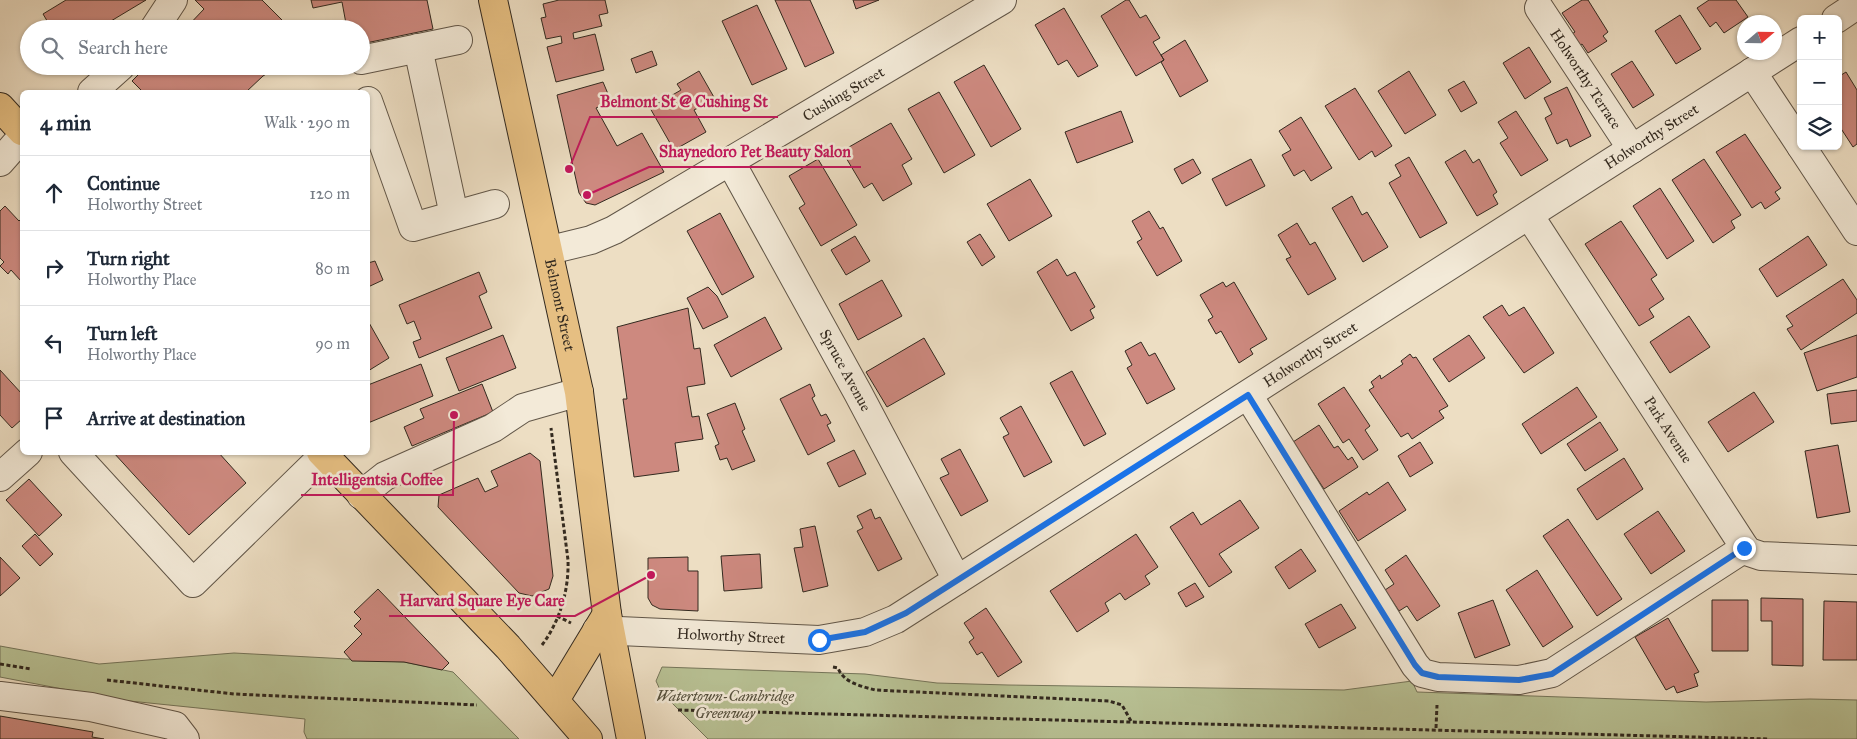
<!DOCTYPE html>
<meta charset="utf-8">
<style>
:root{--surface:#fff;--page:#f6f6f7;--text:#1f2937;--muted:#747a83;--line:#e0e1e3}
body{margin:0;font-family:"IM FELL Great Primer",serif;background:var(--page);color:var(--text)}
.controls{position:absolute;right:15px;top:15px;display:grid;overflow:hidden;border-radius:8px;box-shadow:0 1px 4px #0004}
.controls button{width:45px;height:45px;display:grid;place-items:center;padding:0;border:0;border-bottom:1px solid var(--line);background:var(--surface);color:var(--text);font:25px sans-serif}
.compass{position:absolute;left:1737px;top:15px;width:45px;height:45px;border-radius:50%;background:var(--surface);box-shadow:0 1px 4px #0004;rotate:70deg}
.stop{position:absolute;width:15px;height:15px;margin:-11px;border:4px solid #1a73e8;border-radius:50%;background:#fff}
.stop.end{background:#1a73e8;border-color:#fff;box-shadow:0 1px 5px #0008}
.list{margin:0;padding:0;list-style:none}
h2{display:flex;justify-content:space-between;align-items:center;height:65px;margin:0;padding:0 20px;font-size:21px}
h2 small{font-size:16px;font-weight:400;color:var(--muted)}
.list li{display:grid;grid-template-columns:32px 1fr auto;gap:15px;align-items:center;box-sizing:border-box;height:75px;padding:0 20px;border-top:1px solid var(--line)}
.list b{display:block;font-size:19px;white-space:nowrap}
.list p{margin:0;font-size:16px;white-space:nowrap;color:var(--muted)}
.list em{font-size:16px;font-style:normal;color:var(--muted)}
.icon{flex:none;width:28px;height:28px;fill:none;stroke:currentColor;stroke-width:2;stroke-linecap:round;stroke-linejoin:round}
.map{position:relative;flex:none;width:1857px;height:739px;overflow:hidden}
.search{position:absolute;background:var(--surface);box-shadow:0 1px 4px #0004;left:20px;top:20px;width:350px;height:55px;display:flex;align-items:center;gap:12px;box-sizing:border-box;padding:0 18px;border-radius:28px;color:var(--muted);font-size:19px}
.panel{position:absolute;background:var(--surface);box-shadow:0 1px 4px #0004;left:20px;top:90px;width:350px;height:365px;border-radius:8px}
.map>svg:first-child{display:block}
</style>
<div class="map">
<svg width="1857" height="739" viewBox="0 0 1857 739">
<rect width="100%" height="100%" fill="#eddec3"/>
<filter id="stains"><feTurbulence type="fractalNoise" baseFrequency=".004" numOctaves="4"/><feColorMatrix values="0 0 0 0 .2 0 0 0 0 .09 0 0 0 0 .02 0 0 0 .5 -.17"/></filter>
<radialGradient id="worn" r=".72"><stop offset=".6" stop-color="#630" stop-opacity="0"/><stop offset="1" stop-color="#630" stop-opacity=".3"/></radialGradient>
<path fill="#b8c194" stroke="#75755a" d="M0 646 99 664 234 653 404 662 453 672 519 739H307L304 732 305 719 120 700 0 677Z
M662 667 865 674 937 683 1008 685 1344 690 1412 681 1417 692 1706 702 1810 699 1857 700V739H708L661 692 656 681Z"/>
<path fill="#cd897f" stroke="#32291f" d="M66 0H146L111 21 116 29H52L43 14Z
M195 0H262L291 29H185L204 9Z
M311 0H427L433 29 361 44V29H347L342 2 313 8Z
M559 0H605L608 13 599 15 602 26 573 33 574 39 595 34 604 70 556 82 547 47 562 43 561 36 546 39 541 18 546 17 543 4Z
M775 0H810L834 53 805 67Z
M853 0H879L856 9Z
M1126 0H1129L1140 18 1146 15 1160 38 1153 42 1164 60 1136 76 1101 16Z
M1582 0H1588L1608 32 1603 36 1607 41 1588 53 1582 44 1574 49 1567 37 1575 32 1562 13Z
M1709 0H1736L1748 17 1724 33 1716 22 1710 27 1697 8Z
M757 5 787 69 752 85 722 21Z
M1064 8 1098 66 1078 77 1067 60 1058 65 1035 25Z
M1680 15 1701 49 1676 64 1655 31Z
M1185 40 1208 81 1180 97 1161 62 1164 60 1161 55Z
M1529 47 1551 82 1525 99 1503 63Z
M652 51 657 65 636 73 631 59Z
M1632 61 1654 95 1633 108 1611 74Z
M984 65 1021 129 991 147 954 82Z
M147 66H279L263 76 246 92H143L132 81Z
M699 71 715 99 694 110 706 132 674 150 650 108 681 90 677 84Z
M1409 71 1436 115 1405 134 1378 91Z
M1846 72 1857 90V144L1853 147 1838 124V77Z
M1464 81 1477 103 1461 112 1448 90Z
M603 82 611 101 596 108 617 146 642 133 664 172 595 205 586 203 579 193 557 95Z
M1567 87 1591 136 1570 147 1567 139 1557 144 1545 118 1552 114 1544 98Z
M1355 88 1392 146 1375 157 1372 151 1359 160 1325 106Z
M939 92 975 155 944 173 908 109Z
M1121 111 1133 142 1077 163 1065 132Z
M1516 111 1548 160 1521 176 1500 143 1508 138 1498 122Z
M1301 117 1332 168 1311 181 1304 170 1294 176 1282 155 1291 150 1279 131Z
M891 123 912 159 902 165 912 184 883 201 872 183 864 188 842 151Z
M1745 134 1781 188 1775 192 1780 199 1765 209 1761 202 1752 208 1716 152Z
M1465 150 1473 163 1479 159 1497 192 1493 195 1498 204 1477 216 1445 162Z
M1409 157 1447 223 1420 238 1389 183 1401 176 1395 165Z
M818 159 857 225 821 246 799 208 805 204 789 176Z
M1193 159 1201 173 1182 184 1174 169Z
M1251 159 1265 186 1226 206 1212 179Z
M1704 159 1741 215 1731 221 1735 228 1713 243 1672 180Z
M1030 179 1052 216 1009 241 987 204Z
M1660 188 1694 241 1667 259 1633 206Z
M1352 196 1362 215 1367 212 1388 247 1363 262 1332 208Z
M5 206 19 221 22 218V282L11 270 8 274 0 266 4 262 0 258V211Z
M1149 211 1160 229 1163 227 1182 261 1157 276 1137 242 1142 239 1132 221Z
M720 213 754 277 722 295 687 231Z
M1621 221 1657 275 1651 279 1664 299 1649 309 1654 317 1639 326 1585 244Z
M1297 223 1310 245 1315 242 1336 279 1308 295 1286 259 1291 257 1278 235Z
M980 234 995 257 982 266 967 242Z
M855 236 870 261 846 275 831 250Z
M1808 236 1827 265 1777 297 1759 269Z
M1057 259 1067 276 1075 272 1095 307 1090 310 1094 318 1071 331 1037 272Z
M375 261 383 280 368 287V263Z
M479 272 487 292 479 296 492 328 419 358 413 342 421 339 414 321 407 324 399 305Z
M1843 279 1857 300V313L1801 350 1787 329 1793 326 1786 316Z
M882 280 902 316 858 340 839 304Z
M1223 282 1226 287 1234 282 1267 339 1250 349 1253 354 1239 363 1221 331 1216 334 1208 320 1213 317 1200 295Z
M708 287 717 296 728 317 703 329 687 298Z
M1502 305 1509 316 1524 307 1554 353 1524 373 1483 317Z
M688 308 694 349 700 348 705 384 687 387 692 417 699 416 703 439 675 443 679 471 634 477 623 399H627L617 327Z
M1689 316 1710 347 1670 373 1650 342Z
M765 317 782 349 731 377 714 345Z
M368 321 389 358 368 371Z
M503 335 516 368 459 391 446 358Z
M1469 335 1485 358 1449 382 1433 359Z
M1857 335V377L1817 391 1804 353Z
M924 338 945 374 887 407 866 372Z
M1141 342 1149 356 1155 353 1175 389 1147 404 1127 368 1132 365 1125 351Z
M1410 354 1413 358 1416 357 1448 406 1439 411 1444 418 1412 439 1408 433 1401 437 1369 390 1374 387 1371 382 1380 375 1381 379 1403 364 1401 361Z
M421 364 433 396 368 423V385Z
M0 370 22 394V419L12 428 0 415Z
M1072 371 1106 434 1084 446 1050 383Z
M482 384 493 412 412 446 404 427 424 418 420 409Z
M810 384 815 396 812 398 821 416 826 414 831 423 827 425 835 441 808 455 780 399Z
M1344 387 1370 426 1365 430 1378 450 1363 460 1349 439 1343 443 1318 404Z
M1577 387 1597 417 1541 454 1522 424Z
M1857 390V421L1831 424 1827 394Z
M1754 392 1774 422 1728 452 1708 422Z
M735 403 745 429 742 431 755 461 732 470 727 458 720 460 715 446 719 444 707 414Z
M1021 406 1052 462 1024 477 1003 437 1009 434 1000 418Z
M1600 422 1618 450 1585 471 1567 444Z
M1319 425 1334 448 1338 446 1348 460 1352 457 1358 467 1324 489 1293 442Z
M1420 442 1433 463 1410 477 1398 456Z
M1838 445 1850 512 1817 518 1805 451Z
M960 449 988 501 961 516 940 478 949 474 941 459Z
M854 450 866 474 839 487 827 463Z
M113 452H218L246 483 189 535Z
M530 453 540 461 553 576 549 589 532 596 519 593 438 507 439 495 478 478 485 492 498 486 491 471Z
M1624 458 1643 489 1597 520 1577 489Z
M29 479 62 515 39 536 6 500Z
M1388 482 1406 510 1358 541 1339 511 1367 492 1369 495Z
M1240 500 1259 528 1219 554 1232 572 1209 587 1170 527 1193 512 1201 525Z
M871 509 875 519 880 517 902 559 878 571 857 531 863 528 857 516Z
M1658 511 1685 551 1651 574 1624 534Z
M1568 519 1622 599 1597 616 1543 536Z
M815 526 828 586 803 592 794 548 803 547 800 529Z
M35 534 53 554 40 566 22 546Z
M1136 534 1158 567 1145 576 1150 584 1125 600 1120 593 1105 603 1109 611 1077 632 1050 591Z
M1301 549 1316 571 1289 589 1275 567Z
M760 554 762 588 724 591 721 556Z
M1406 555 1440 606 1417 621 1407 606 1399 611 1385 590 1394 584 1385 570Z
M0 557 20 578 0 596Z
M688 557V571H698V611L660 609 652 605 648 598V558Z
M1537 570 1573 627 1543 647 1506 590Z
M1195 583 1204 597 1186 607 1178 593Z
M378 589 449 663 442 670 404 662 352 661 344 652 362 634 354 626 361 619 354 612Z
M1761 598 1803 599V666L1772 665V621H1761Z
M1493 600 1510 645 1475 658 1458 613Z
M1712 600H1748V651H1712Z
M1824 601 1857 602V660H1823Z
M1341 604 1356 628 1319 648 1305 624Z
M986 608 1022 662 998 677 982 652 977 655 969 642 974 638 964 623Z
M1668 618 1699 672 1694 674 1698 686 1677 693 1674 686 1666 690 1635 637Z
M0 716 93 732 92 737 104 739H0Z"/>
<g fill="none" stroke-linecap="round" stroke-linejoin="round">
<defs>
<g id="minor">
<path id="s1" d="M1539 8 1632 149"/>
<path d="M1836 19 1857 5"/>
<path d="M154 29 173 0"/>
<path d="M418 48 454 215"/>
<path d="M361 60 458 40"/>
<path d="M1752 72 1801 146"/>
<path d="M92 92 121 66"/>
<path d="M368 101 413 227 495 204"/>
<path d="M1801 146 1857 231"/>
<path id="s2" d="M730 161 858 393 957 580"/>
<path d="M0 162 22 137"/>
<path id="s3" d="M1529 215 1745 548 1749 552 1761 556 1857 560"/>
<path id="s4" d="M550 250 591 240 614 230 1002 0"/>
<path d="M1248 395 1415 665 1422 673 1438 677 1519 680 1552 673 1745 548"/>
<path d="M73 452 193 583 324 455"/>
<path d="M0 477 28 452"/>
<path d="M361 495 385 476 493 428 523 408 579 392"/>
<path id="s5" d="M597 630 819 640 865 632 896 619 1801 41"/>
<path d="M0 696 91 707 175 726 185 739"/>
</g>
<g id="major">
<path id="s6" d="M493 0 579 392 607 614 631 739"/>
<path d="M0 107 22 131"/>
<path d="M321 452 508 647 588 739"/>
<path d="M555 700 607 614"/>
</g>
</defs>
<use href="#minor" stroke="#615648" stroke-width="30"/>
<use href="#major" stroke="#32291f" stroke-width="30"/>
<path stroke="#32291f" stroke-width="3" stroke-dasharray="4 2.5" stroke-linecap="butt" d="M557 616 571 623
M542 645C560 621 569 590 568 560L551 428
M0 664 31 669
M833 667 838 668C844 683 861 686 875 690L1109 701 1122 705 1131 721
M107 680 234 694 477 705
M678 710 1769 739
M1436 728 1437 705"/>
<use href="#minor" stroke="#f3ead8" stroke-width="28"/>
<use href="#major" stroke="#e6bf82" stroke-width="28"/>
</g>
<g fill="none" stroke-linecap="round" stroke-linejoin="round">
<path stroke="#1a73e8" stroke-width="6" d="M819 640 865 632 906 613 1248 395 1415 665 1422 673 1438 677 1519 680 1552 674 1744 548"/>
</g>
<g text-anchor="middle" stroke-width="5" stroke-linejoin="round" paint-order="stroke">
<g font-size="15" fill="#32291f" stroke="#f3ead8">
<text dy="5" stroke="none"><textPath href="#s1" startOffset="85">Holworthy Terrace</textPath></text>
<text dy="5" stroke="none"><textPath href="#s4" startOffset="334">Cushing Street</textPath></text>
<text dy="5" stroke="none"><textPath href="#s5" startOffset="1199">Holworthy Street</textPath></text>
<text dy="5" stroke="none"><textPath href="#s6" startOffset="312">Belmont Street</textPath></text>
<text dy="5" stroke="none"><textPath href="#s5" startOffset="794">Holworthy Street</textPath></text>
<text dy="5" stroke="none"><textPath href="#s2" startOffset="239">Spruce Avenue</textPath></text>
<text dy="5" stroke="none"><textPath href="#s3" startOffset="256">Park Avenue</textPath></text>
<text dy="5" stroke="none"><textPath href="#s5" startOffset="134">Holworthy Street</textPath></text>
</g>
<g font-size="15" font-style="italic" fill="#544f3c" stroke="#f3ead8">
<text x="725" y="701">Watertown-Cambridge<tspan x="725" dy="17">Greenway</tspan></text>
</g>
</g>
<path fill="none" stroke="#c2185b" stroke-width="2" d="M569 169L590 117H778M587 195L649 167H861M454 415L453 495H301M651 575L575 616H389"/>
<g fill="#c2185b" stroke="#f3ead8" stroke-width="2">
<circle cx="569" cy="169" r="5"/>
<circle cx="587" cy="195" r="5"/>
<circle cx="454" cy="415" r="5"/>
<circle cx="651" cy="575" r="5"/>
</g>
<g font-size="16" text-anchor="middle" font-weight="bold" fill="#c2185b" stroke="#f3ead8" stroke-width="5" stroke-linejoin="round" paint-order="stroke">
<text x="684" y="107">Belmont St @ Cushing St</text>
<text x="755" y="157">Shaynedoro Pet Beauty Salon</text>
<text x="377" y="485">Intelligentsia Coffee</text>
<text x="482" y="606">Harvard Square Eye Care</text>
</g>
<rect width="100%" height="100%" filter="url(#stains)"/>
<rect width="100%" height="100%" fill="url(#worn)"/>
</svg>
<div class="controls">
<button>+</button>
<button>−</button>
<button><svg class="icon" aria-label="layers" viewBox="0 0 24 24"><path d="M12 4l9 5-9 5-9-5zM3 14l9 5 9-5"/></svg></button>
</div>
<svg class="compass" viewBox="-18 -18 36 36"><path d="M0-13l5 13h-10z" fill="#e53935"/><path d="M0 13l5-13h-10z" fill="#747a83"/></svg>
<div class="stop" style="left:819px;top:640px"></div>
<div class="stop end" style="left:1744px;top:548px"></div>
<div class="search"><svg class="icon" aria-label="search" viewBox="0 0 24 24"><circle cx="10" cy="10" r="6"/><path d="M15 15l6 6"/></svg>Search here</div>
<section class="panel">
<h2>4 min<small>Walk · 290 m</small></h2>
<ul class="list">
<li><svg class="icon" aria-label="ahead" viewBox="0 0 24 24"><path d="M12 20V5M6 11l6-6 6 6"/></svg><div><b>Continue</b><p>Holworthy Street</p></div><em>120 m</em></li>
<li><svg class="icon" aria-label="right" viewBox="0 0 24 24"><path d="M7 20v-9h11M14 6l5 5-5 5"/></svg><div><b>Turn right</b><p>Holworthy Place</p></div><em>80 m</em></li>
<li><svg class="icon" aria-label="left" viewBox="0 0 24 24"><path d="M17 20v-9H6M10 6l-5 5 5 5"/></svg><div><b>Turn left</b><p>Holworthy Place</p></div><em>90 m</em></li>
<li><svg class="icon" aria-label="arrive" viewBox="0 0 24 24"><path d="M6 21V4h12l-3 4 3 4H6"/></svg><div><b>Arrive at destination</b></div></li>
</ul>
</section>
</div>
